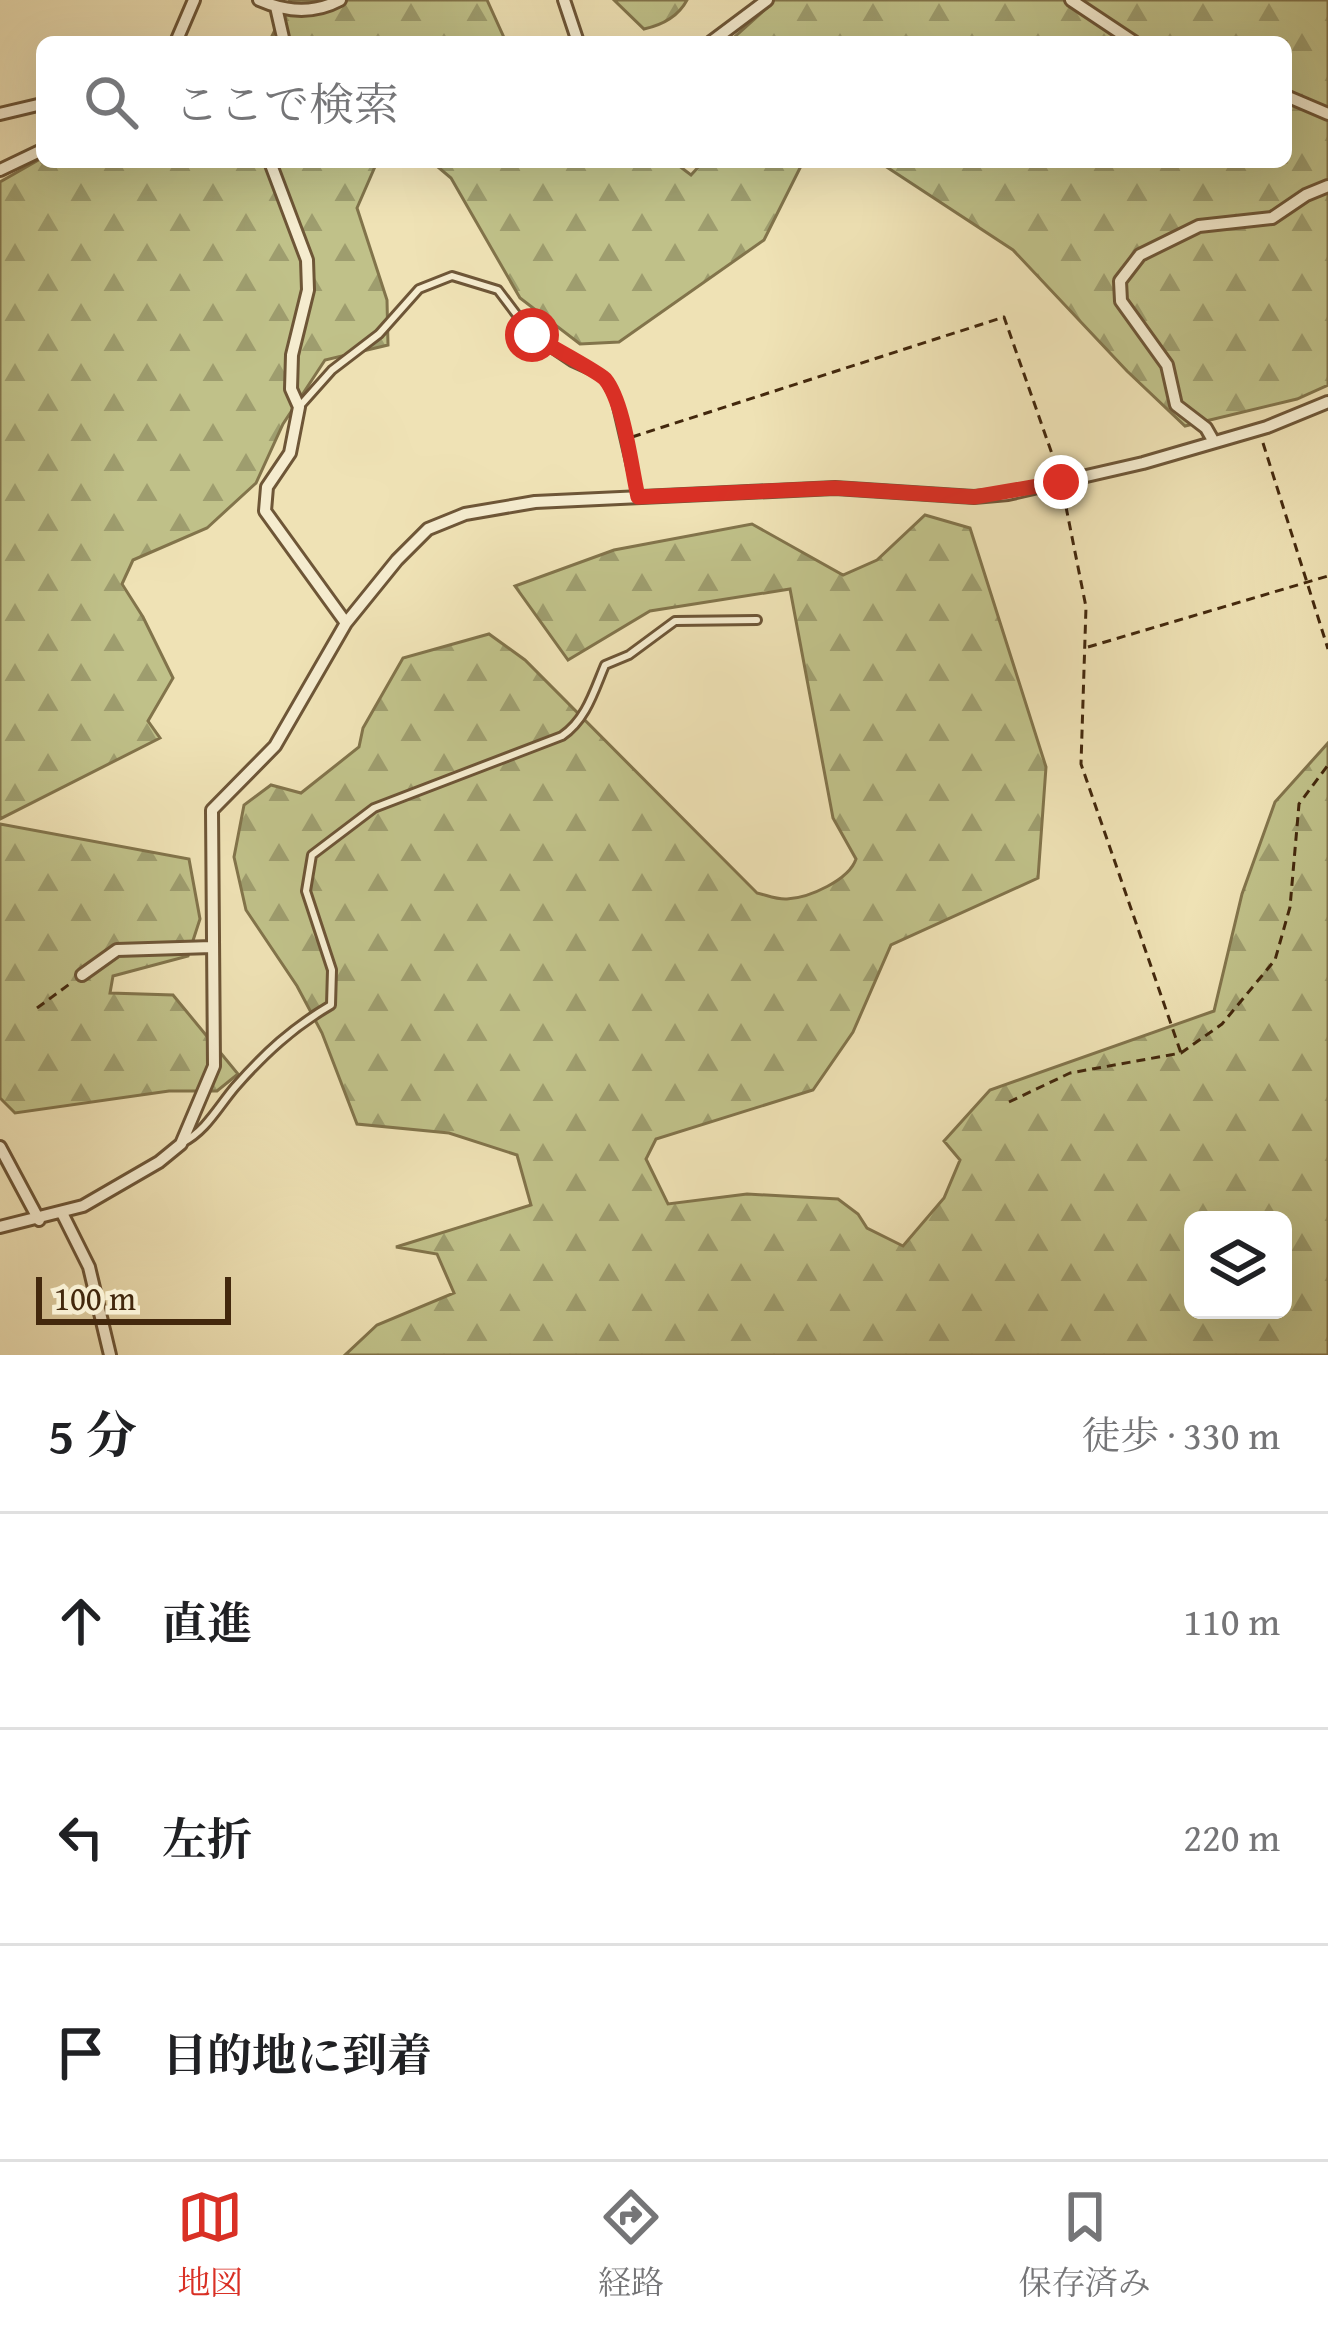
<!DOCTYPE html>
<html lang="ja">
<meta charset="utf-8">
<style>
:root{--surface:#fff;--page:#f6f6f6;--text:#202124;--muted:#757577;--line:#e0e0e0;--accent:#d93025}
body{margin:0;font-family:"Gentium Book Plus","Noto Serif JP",serif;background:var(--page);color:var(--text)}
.controls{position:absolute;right:36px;bottom:36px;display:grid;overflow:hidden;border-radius:18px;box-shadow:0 12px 48px #0002}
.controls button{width:108px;height:108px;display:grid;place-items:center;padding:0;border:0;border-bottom:3px solid var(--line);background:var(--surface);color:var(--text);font:60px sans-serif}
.scale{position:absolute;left:36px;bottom:30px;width:195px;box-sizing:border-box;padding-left:12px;border:6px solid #43280d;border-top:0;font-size:33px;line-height:42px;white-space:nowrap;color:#43280d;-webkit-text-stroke:9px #f5eccf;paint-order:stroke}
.stop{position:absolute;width:36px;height:36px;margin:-27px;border:9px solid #d93025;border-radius:50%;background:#fff}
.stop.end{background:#d93025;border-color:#fff;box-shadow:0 3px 12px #0008}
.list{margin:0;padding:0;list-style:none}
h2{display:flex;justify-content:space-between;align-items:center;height:156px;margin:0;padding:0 48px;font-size:51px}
h2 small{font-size:39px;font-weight:400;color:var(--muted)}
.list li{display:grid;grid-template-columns:78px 1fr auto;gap:36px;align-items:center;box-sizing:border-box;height:216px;padding:0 48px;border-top:3px solid var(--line)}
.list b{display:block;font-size:45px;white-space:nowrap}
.list em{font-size:39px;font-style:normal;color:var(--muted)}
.icon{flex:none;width:66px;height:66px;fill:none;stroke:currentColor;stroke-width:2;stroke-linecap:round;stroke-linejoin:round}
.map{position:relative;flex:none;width:1328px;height:1355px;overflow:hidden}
.search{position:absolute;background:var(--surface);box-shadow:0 12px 48px #0002;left:36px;right:36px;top:36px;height:132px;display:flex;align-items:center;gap:30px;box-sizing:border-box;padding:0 42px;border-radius:18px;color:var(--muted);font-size:45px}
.sheet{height:804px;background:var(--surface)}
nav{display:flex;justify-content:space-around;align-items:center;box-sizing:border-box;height:168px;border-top:3px solid var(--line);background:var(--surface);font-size:33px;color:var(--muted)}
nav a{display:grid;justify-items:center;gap:6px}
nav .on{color:var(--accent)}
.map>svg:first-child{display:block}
</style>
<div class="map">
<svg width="1328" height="1355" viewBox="0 0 1328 1355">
<defs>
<pattern id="forest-firs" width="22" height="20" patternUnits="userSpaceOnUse" patternTransform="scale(3)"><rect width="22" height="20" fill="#c0c189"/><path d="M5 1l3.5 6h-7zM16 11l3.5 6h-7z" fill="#9e9d6e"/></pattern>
</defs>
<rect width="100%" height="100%" fill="#efe2b5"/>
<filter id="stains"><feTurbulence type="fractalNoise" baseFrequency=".00167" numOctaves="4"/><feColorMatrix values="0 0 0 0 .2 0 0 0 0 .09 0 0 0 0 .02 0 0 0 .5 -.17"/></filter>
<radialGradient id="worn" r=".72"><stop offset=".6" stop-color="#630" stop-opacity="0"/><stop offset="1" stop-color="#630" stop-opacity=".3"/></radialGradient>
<path fill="url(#forest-firs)" stroke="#82744b" stroke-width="3" fill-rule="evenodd" d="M290 0H487L506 42H269Z
M614 0H687C678 17 662 25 644 29Z
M769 0H1328V385L1297 399 1185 426 1127 371 1013 250 879 162H1286V42H729L770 5Z
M42 158V162H377L357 208 387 300 388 345 325 360 283 424 256 483 207 528 133 560 122 584 143 617 173 678 148 721 160 738 0 819V182Z
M432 162H674L691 175 703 162H803L764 240 619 342 580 344 520 298 451 178Z
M925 515 970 528 1046 767 1038 878 891 945 853 1032 813 1090 656 1139 646 1159 668 1204 747 1194 838 1199 858 1214 867 1228 903 1246 944 1198 960 1160 944 1141 990 1090 1214 1011 1242 894 1275 802 1328 743V1355H345L377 1325 454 1293 437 1254 396 1247 531 1205 517 1155 449 1133 357 1124 322 1033 297 986 246 910 234 857 244 805 271 785 301 793 359 747 363 728 403 658 489 634 525 660 757 893C766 895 778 900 787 899 809 898 849 880 856 859L833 818 790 589 650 611 568 660 515 586 614 550 752 524 843 575 877 560ZM1193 1220H1283V1310H1193Z
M0 824 189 859 200 919 188 956 113 976 110 993 173 995 238 1074 217 1091H169L15 1113 0 1098Z"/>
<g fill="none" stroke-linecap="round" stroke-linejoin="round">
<defs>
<path id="service" d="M299 407 332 370 379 334 419 289 452 276 498 290 532 335 572 362 603 376 615 398 638 497
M182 1143C206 1131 218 1107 235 1087 265 1053 292 1028 331 1005L332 970 306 891 312 855 374 808 562 736C586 720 594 691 605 665L629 655 675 621 757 620"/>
<path id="minor" d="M259 0C286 12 314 14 340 0
M564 0 578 42
M1071 0 1134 42
M276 7 284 42
M176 42 194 0
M711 42 767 0
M1286 96 1328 114
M0 114 42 104
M270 162 307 260 308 290 292 355 291 389 299 407 290 453 267 487 265 511 346 623
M0 170 42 150
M1214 442 1206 428 1176 405 1167 365 1121 301 1120 281 1140 255 1199 226 1272 218 1306 195 1328 186
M82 975 117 950 212 947
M0 1147 39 1220
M62 1213 89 1267 110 1355
M0 1227 83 1206 159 1162 181 1144 214 1066 212 810 275 746 346 623 397 560 428 529 465 514 535 502 835 488 974 497 1008 494 1143 463 1267 427 1328 402"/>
</defs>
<use href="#service" stroke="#6e5637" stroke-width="12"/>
<use href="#minor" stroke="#6e5637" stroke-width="16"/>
<path stroke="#43280d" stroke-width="3" stroke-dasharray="9 6" stroke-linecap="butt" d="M632 437 1004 317 1058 471
M1263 443 1328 649
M1063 492 1086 607 1081 764 1181 1053
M1088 647 1328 576
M37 1008 71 983
M1009 1102 1070 1073 1181 1053 1222 1024 1275 960 1290 907 1299 804 1328 765"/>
<use href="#service" stroke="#f5eccf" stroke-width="6"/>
<use href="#minor" stroke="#f5eccf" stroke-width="10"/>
</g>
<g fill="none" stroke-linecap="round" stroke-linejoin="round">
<path stroke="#d93025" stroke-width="15" d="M532 335C545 344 599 372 605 379 624 402 631 466 638 497L835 488 974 497 1061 482"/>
</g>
<rect width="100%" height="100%" filter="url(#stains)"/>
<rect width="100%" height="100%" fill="url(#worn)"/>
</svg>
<div class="controls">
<button><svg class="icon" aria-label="layers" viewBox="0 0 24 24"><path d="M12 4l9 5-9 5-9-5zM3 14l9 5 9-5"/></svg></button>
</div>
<div class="scale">100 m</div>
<div class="stop" style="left:532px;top:335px"></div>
<div class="stop end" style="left:1061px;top:482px"></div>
<div class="search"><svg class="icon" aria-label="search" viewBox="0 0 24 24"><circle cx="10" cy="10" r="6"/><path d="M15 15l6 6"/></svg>ここで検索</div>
</div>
<section class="sheet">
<h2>5 分<small>徒歩 · 330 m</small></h2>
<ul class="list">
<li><svg class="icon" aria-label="ahead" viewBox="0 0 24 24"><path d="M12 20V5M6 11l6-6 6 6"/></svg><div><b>直進</b></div><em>110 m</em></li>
<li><svg class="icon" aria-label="left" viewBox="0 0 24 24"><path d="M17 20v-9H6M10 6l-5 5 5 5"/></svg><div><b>左折</b></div><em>220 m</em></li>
<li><svg class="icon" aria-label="arrive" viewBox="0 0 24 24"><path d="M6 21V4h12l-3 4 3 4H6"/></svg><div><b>目的地に到着</b></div></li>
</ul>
</section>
<nav>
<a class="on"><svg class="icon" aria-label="map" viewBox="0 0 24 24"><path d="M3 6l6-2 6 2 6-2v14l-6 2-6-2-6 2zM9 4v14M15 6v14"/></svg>地図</a>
<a><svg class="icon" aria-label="directions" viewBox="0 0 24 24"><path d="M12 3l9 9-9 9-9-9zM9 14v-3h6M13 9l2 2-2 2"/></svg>経路</a>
<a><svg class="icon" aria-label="saved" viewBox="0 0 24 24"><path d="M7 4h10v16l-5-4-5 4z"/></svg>保存済み</a>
</nav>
